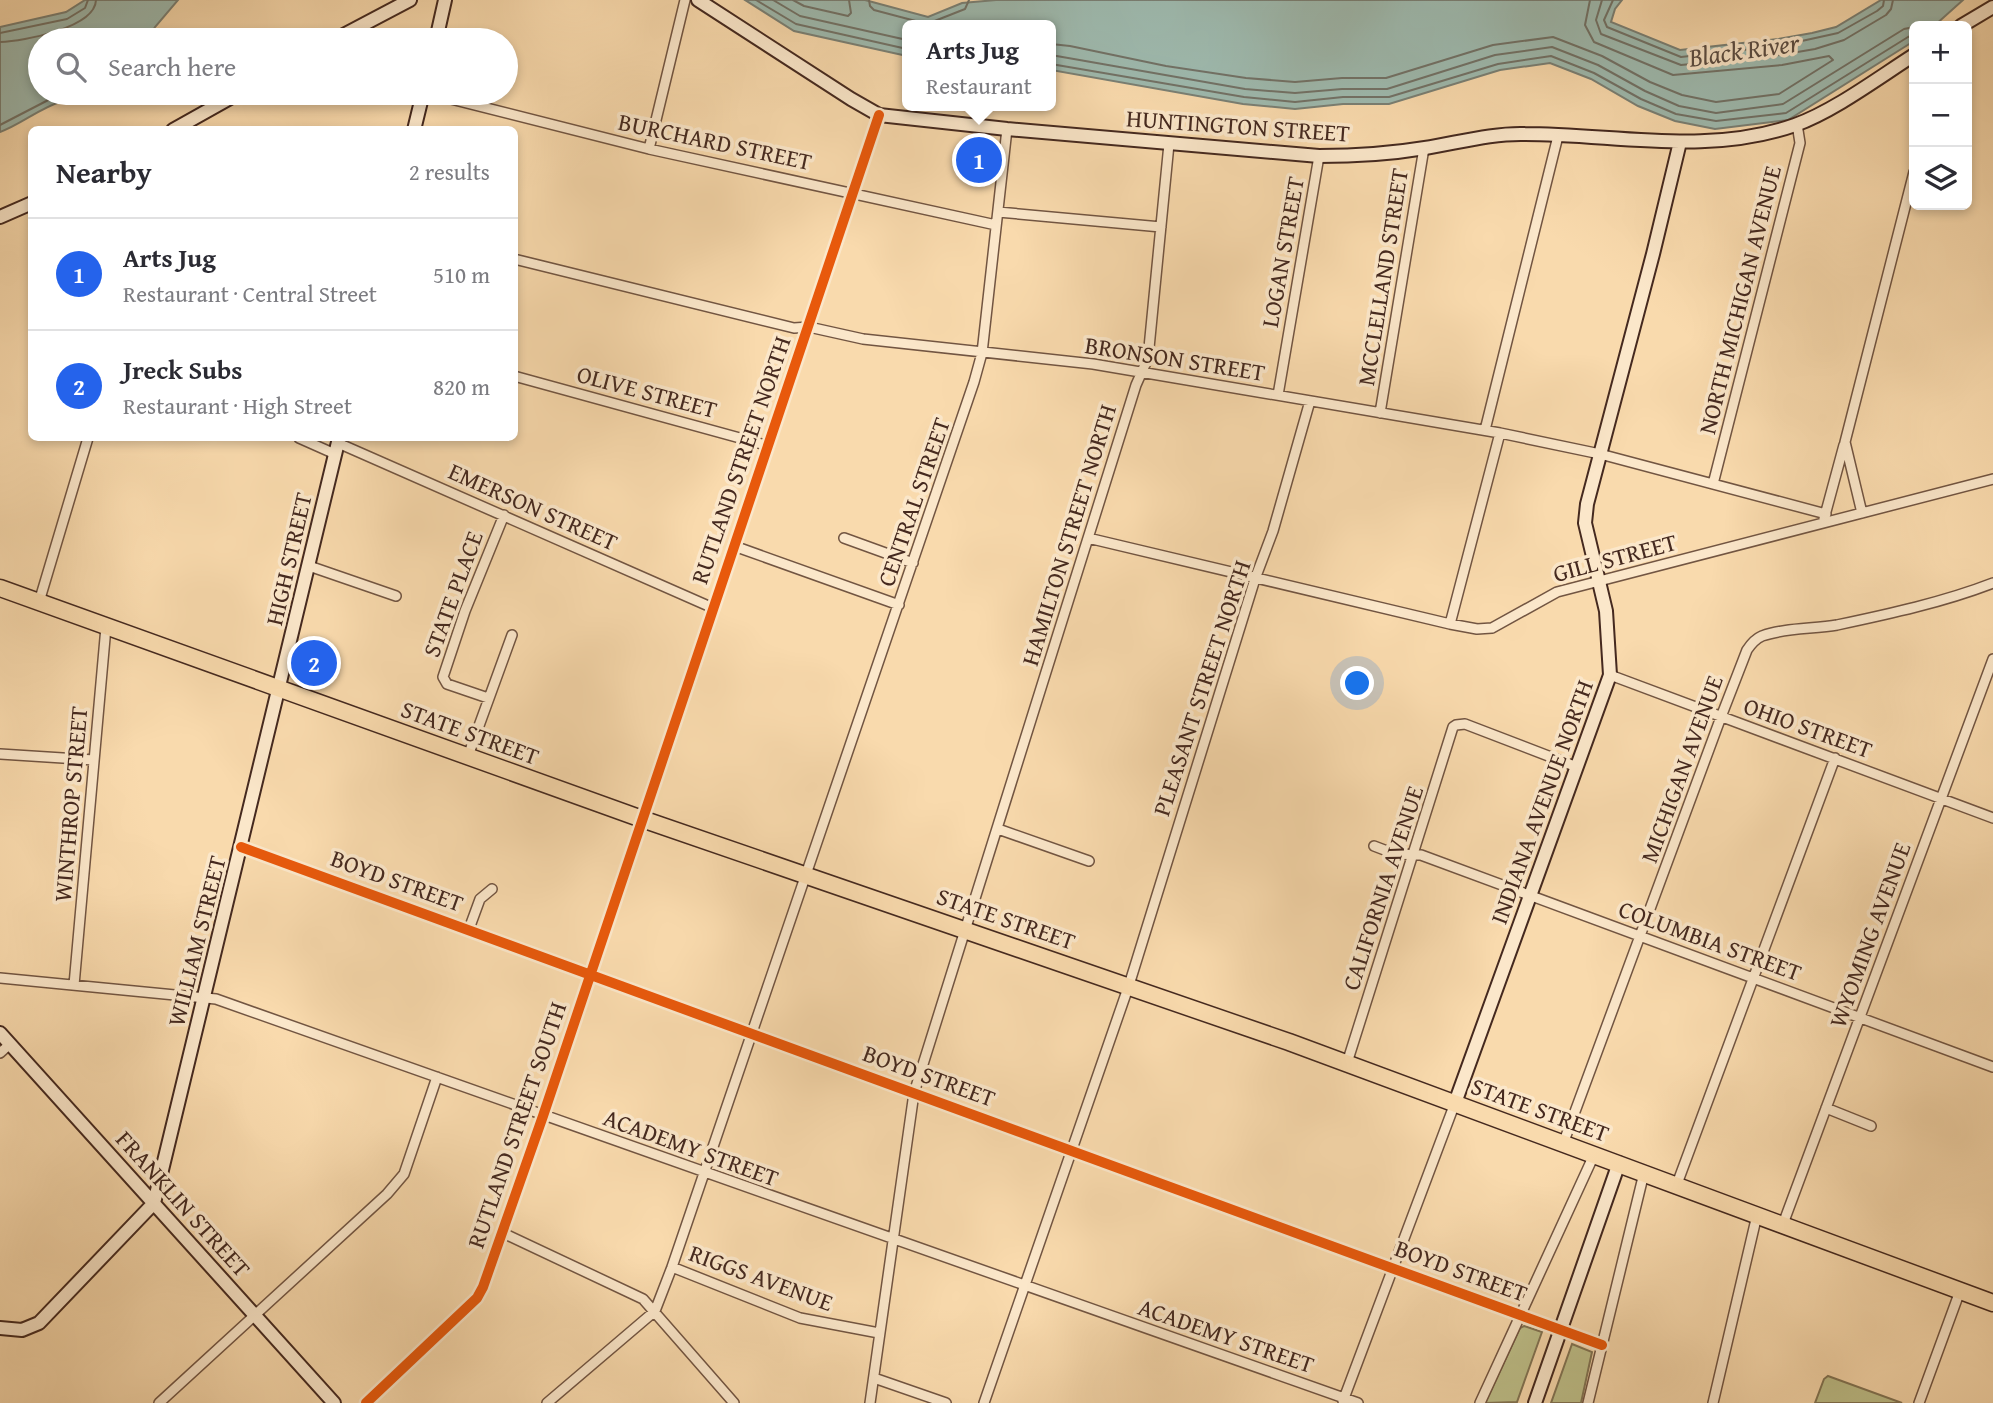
<!DOCTYPE html>
<meta charset="utf-8">
<style>
:root{--surface:#fff;--page:#f2f2f3;--text:#2b2b33;--muted:#7c7c81;--line:#e1e1e2;--accent:#2563eb}
body{margin:0;font-family:"Gentium Book Plus",serif;background:var(--page);color:var(--text)}
.controls{position:absolute;right:21px;top:21px;display:grid;overflow:hidden;border-radius:10px;box-shadow:0 4px 10px #0003}
.controls button{width:63px;height:63px;display:grid;place-items:center;padding:0;border:0;border-bottom:2px solid var(--line);background:var(--surface);color:var(--text);font:35px sans-serif}
.you{position:absolute;left:1358px;top:684px;width:24px;height:24px;margin:-18px;border:5px solid #fff;border-radius:50%;background:#1a73e8;box-shadow:0 0 0 10px #1a73e833}
.badge{display:grid;place-items:center;width:46px;height:46px;border-radius:50%;background:var(--accent);color:#fff;font-size:23px;font-weight:700}
.pin{position:absolute;translate:-50% -50%;border:4px solid #fff;box-shadow:0 2px 7px #0006}
.popup{position:absolute;left:902px;top:20px;width:154px;height:91px;box-sizing:border-box;display:grid;place-content:center;border-radius:10px;background:var(--surface);filter:drop-shadow(0 2px 5px #0005);font-size:23px;white-space:nowrap;color:var(--muted)}
.popup b{font-size:26px;color:var(--text)}
.popup::after{content:'';position:absolute;left:50%;top:100%;margin-left:-14px;border:14px solid transparent;border-top-color:var(--surface)}
.list{margin:0;padding:0;list-style:none}
h2{display:flex;justify-content:space-between;align-items:center;height:91px;margin:0;padding:0 28px;font-size:30px}
h2 small{font-size:23px;font-weight:400;color:var(--muted)}
.list li{display:grid;grid-template-columns:46px 1fr auto;gap:21px;align-items:center;box-sizing:border-box;height:112px;padding:0 28px;border-top:2px solid var(--line)}
.list b{display:block;font-size:26px;white-space:nowrap}
.list p{margin:0;font-size:23px;white-space:nowrap;color:var(--muted)}
.list em{font-size:23px;font-style:normal;color:var(--muted)}
.icon{flex:none;width:38px;height:38px;fill:none;stroke:currentColor;stroke-width:2;stroke-linecap:round;stroke-linejoin:round}
.map{position:relative;flex:none;width:1993px;height:1403px;overflow:hidden}
.search{position:absolute;background:var(--surface);box-shadow:0 4px 10px #0003;left:28px;top:28px;width:490px;height:77px;display:flex;align-items:center;gap:18px;box-sizing:border-box;padding:0 24px;border-radius:38px;color:var(--muted);font-size:26px}
.panel{position:absolute;background:var(--surface);box-shadow:0 4px 10px #0003;left:28px;top:126px;width:490px;height:315px;border-radius:10px}
.map>svg:first-child{display:block}
</style>
<div class="map">
<svg width="1993" height="1403" viewBox="0 0 1993 1403">
<rect width="100%" height="100%" fill="#f9daad"/>
<filter id="stains"><feTurbulence type="fractalNoise" baseFrequency=".00286" numOctaves="4"/><feColorMatrix values="0 0 0 0 .2 0 0 0 0 .09 0 0 0 0 .02 0 0 0 .5 -.17"/></filter>
<radialGradient id="worn" r=".72"><stop offset=".6" stop-color="#630" stop-opacity="0"/><stop offset="1" stop-color="#630" stop-opacity=".3"/></radialGradient>
<path fill="#bec08a" stroke="#827454" stroke-width="2" d="M1524 1326 1542 1332 1517 1402 1485 1403 1520 1328Z
M1572 1344 1592 1352 1581 1403H1551Z
M1828 1376 1902 1403H1815L1824 1379Z"/>
<path fill="#9ebaaf" stroke="#7a8075" stroke-width="2" d="M85 0H178L155 27 147 40H40V93H102C91 103 74 98 60 102 40 108 20 125 0 132V27L66 12Z
M745 0H865L928 17 962 3 996 0H1622L1615 9 1611 22 1680 50 1778 39 1812 33 1836 27 1881 0H1963L1934 26H1914V41L1788 120 1715 129 1675 121 1638 106 1591 79 1550 63 1500 70 1389 104H1343L1295 109 1243 104 1051 70V25H907V56L794 31Z"/>
<g fill="none" stroke-linecap="round" stroke-linejoin="round">
<path stroke="#727267" stroke-width="2" d="M756 0 796 24 907 49
M773 0 800 16 907 40
M793 0 804 6 848 16 851 13 849 0
M869 0 870 6 874 10 927 24 965 9 969 0
M1602 0 1596 20 1601 34 1681 65 1780 55 1815 49 1844 40 1886 15 1891 9 1893 0
M1613 0 1604 20 1607 27 1681 57 1779 46 1838 33 1877 11 1883 6 1884 0
M0 33 67 19 85 8 88 0
M0 42C24 41 95 28 96 0
M1051 44 1070 46 1166 66 1246 78 1295 82 1342 78H1386L1493 45 1553 37 1602 56 1650 82 1682 95 1716 102 1779 94 1833 60 1829 56 1782 65 1673 75 1594 42 1585 25 1590 0
M1051 55 1245 89 1295 93 1342 89H1387L1495 55 1552 47 1598 65 1645 91 1679 106 1716 113 1783 104 1904 29 1914 27
M1051 64 1244 97 1295 102 1343 97H1389L1498 64 1551 56 1594 73 1641 99 1676 114 1716 121 1786 113 1908 37 1914 35
M0 125 56 96 81 93"/>
<defs>
<path id="street" d="M427 93 649 149 996 225
M649 149 685 0
M998 212 1161 227
M514 259 794 328 809 327 863 339 1093 364 1500 433 1600 454 1826 514
M514 376 769 446
M1278 395 1319 156
M1380 413 1424 148
M1485 430 1558 136
M299 438 335 454
M338 443 713 608
M1713 484 1800 143 1797 124
M1862 513 1845 442 1914 172
M1824 519 1844 445
M844 538 913 563
M1088 538 1450 624 1477 629 1492 628 1557 592 1993 479
M734 546 899 605
M309 566 396 596
M39 602 88 438
M1450 624 1500 433
M1610 675 1993 818
M488 698 447 684 443 677 465 611 504 515
M0 754 94 760
M468 756 512 635
M998 829 1089 861
M1374 846 1395 854 1421 855 1993 1067
M241 847 1602 1345
M469 929 480 899 492 889
M0 978 216 999 1358 1403
M74 985 106 627
M0 1053 10 1044
M1347 1063 1453 727 1456 725 1465 724 1577 767
M1826 1108 1871 1126
M1563 1144 1721 717 1747 650C1751 644 1755 639 1762 636 1783 628 1814 629 1837 625 1889 614 1944 602 1993 583
M1677 1184 1835 758
M1783 1224 1993 659
M503 1233 643 1299 734 1403
M672 1267 800 1318 879 1333
M874 1378 946 1403
M1343 1401 1455 1103
M159 1403 387 1194 404 1174 437 1077
M366 1403 477 1298 483 1287 543 1116 879 115
M547 1403 655 1311 672 1267 974 382 982 353 1007 129
M870 1403 914 1093 1136 385 1148 358 1169 144
M984 1403 1129 985 1255 579 1273 531 1310 401
M1480 1403 1594 1155
M1588 1403 1644 1173
M1713 1403 1757 1215
M1919 1403 1960 1291"/>
<path id="secondary" d="M698 0 851 99 879 115 1007 129 1319 156C1354 156 1389 154 1425 148 1457 143 1492 133 1525 134 1615 134 1707 156 1795 125 1834 111 1878 78 1914 55
M1961 26 1993 7
M334 40 410 0
M436 40 445 0
M173 130 239 93
M414 130 423 93
M0 217 32 203
M0 1033 334 1403
M1455 1103 1610 675 1606 611 1585 523 1587 504 1653 254 1680 142
M0 1328 22 1330 39 1323 154 1203 339 438
M1535 1403 1619 1163"/>
<path id="highway" d="M0 588 642 819 1289 1042 1993 1303"/>
</defs>
<use href="#street" stroke="#725542" stroke-width="12"/>
<use href="#secondary" stroke="#45291f" stroke-width="16"/>
<use href="#highway" stroke="#45291f" stroke-width="19"/>
<use href="#street" stroke="#fbe7ca" stroke-width="9"/>
<use href="#secondary" stroke="#fbe7ca" stroke-width="12"/>
<use href="#highway" stroke="#f9daad" stroke-width="16"/>
<defs>
<path id="cycleway" d="M241 847 1602 1345
M366 1403 477 1298 483 1287 543 1116 879 115"/>
</defs>
<use href="#cycleway" stroke="#fbe7ca" stroke-width="15"/>
<use href="#cycleway" stroke="#e8590c" stroke-width="10"/>
</g>
<g text-anchor="middle" stroke-width="7" stroke-linejoin="round" paint-order="stroke">
<g font-size="24" fill="#45291f" stroke="#fbe7ca">
<text transform="translate(1238 126) rotate(4)" y="8">HUNTINGTON STREET</text>
<text transform="translate(715 142) rotate(12)" y="8">BURCHARD STREET</text>
<text transform="translate(1283 252) rotate(-80)" y="8">LOGAN STREET</text>
<text transform="translate(1383 277) rotate(-81)" y="8">MCCLELLAND STREET</text>
<text transform="translate(1740 300) rotate(-76)" y="8">NORTH MICHIGAN AVENUE</text>
<text transform="translate(1175 359) rotate(9)" y="8">BRONSON STREET</text>
<text transform="translate(647 392) rotate(15)" y="8">OLIVE STREET</text>
<text transform="translate(741 460) rotate(-71)" y="8">RUTLAND STREET NORTH</text>
<text transform="translate(914 502) rotate(-71)" y="8">CENTRAL STREET</text>
<text transform="translate(533 507) rotate(24)" y="8">EMERSON STREET</text>
<text transform="translate(1069 535) rotate(-73)" y="8">HAMILTON STREET NORTH</text>
<text transform="translate(1615 558) rotate(-15)" y="8">GILL STREET</text>
<text transform="translate(289 559) rotate(-77)" y="8">HIGH STREET</text>
<text transform="translate(453 594) rotate(-70)" y="8">STATE PLACE</text>
<text transform="translate(1202 688) rotate(-72)" y="8">PLEASANT STREET NORTH</text>
<text transform="translate(1808 728) rotate(20)" y="8">OHIO STREET</text>
<text transform="translate(470 733) rotate(20)" y="8">STATE STREET</text>
<text transform="translate(1682 769) rotate(-70)" y="8">MICHIGAN AVENUE</text>
<text transform="translate(1542 802) rotate(-70)" y="8">INDIANA AVENUE NORTH</text>
<text transform="translate(71 804) rotate(-85)" y="8">WINTHROP STREET</text>
<text transform="translate(397 881) rotate(20)" y="8">BOYD STREET</text>
<text transform="translate(1383 888) rotate(-72)" y="8">CALIFORNIA AVENUE</text>
<text transform="translate(1006 919) rotate(19)" y="8">STATE STREET</text>
<text transform="translate(1870 935) rotate(-70)" y="8">WYOMING AVENUE</text>
<text transform="translate(197 941) rotate(-76)" y="8">WILLIAM STREET</text>
<text transform="translate(1710 941) rotate(20)" y="8">COLUMBIA STREET</text>
<text transform="translate(929 1076) rotate(20)" y="8">BOYD STREET</text>
<text transform="translate(1540 1110) rotate(20)" y="8">STATE STREET</text>
<text transform="translate(517 1125) rotate(-71)" y="8">RUTLAND STREET SOUTH</text>
<text transform="translate(691 1148) rotate(20)" y="8">ACADEMY STREET</text>
<text transform="translate(183 1204) rotate(48)" y="8">FRANKLIN STREET</text>
<text transform="translate(1461 1271) rotate(20)" y="8">BOYD STREET</text>
<text transform="translate(761 1278) rotate(20)" y="8">RIGGS AVENUE</text>
<text transform="translate(1226 1336) rotate(19)" y="8">ACADEMY STREET</text>
</g>
<g font-size="26" font-style="italic" fill="#5b4d43" stroke="#fbe7ca">
<text transform="translate(1744 50) rotate(-8)" y="9">Black River</text>
</g>
</g>
<rect width="100%" height="100%" filter="url(#stains)"/>
<rect width="100%" height="100%" fill="url(#worn)"/>
</svg>
<div class="controls">
<button>+</button>
<button>−</button>
<button><svg class="icon" aria-label="layers" viewBox="0 0 24 24"><path d="M12 4l9 5-9 5-9-5zM3 14l9 5 9-5"/></svg></button>
</div>
<div class="you"></div>
<div class="pin badge" style="left:979px;top:160px">1</div>
<div class="popup"><b>Arts Jug</b>Restaurant</div>
<div class="pin badge" style="left:314px;top:663px">2</div>
<div class="search"><svg class="icon" aria-label="search" viewBox="0 0 24 24"><circle cx="10" cy="10" r="6"/><path d="M15 15l6 6"/></svg>Search here</div>
<section class="panel">
<h2>Nearby<small>2 results</small></h2>
<ul class="list">
<li><span class="badge">1</span><div><b>Arts Jug</b><p>Restaurant · Central Street</p></div><em>510 m</em></li>
<li><span class="badge">2</span><div><b>Jreck Subs</b><p>Restaurant · High Street</p></div><em>820 m</em></li>
</ul>
</section>
</div>
